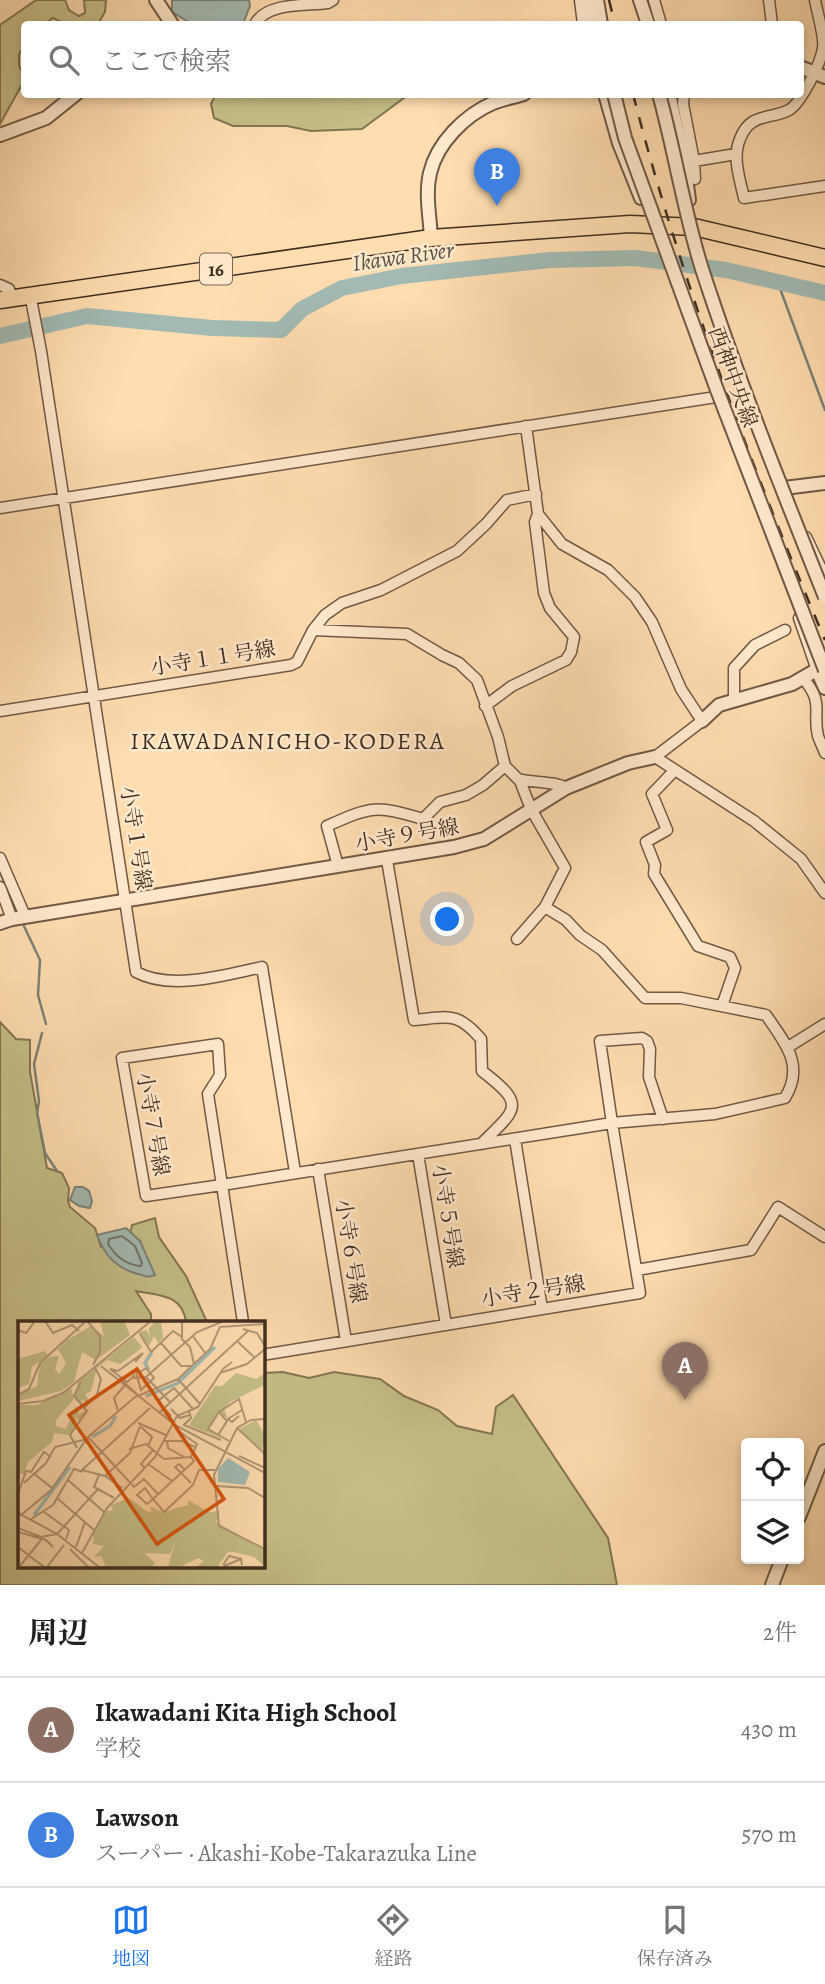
<!DOCTYPE html>
<html lang="ja">
<meta charset="utf-8">
<style>
:root{--surface:#fff;--page:#f6f6f6;--text:#202124;--muted:#757577;--line:#e0e0e0;--accent:#1a73e8}
body{margin:0;font-family:Alegreya,"Noto Serif JP",serif;background:var(--page);color:var(--text)}
.controls{position:absolute;right:21px;bottom:21px;display:grid;overflow:hidden;border-radius:7px;box-shadow:0 4px 10px #0003}
.controls button{width:63px;height:63px;display:grid;place-items:center;padding:0;border:0;border-bottom:2px solid var(--line);background:var(--surface);color:var(--text);font:35px sans-serif}
.you{position:absolute;left:448px;top:920px;width:24px;height:24px;margin:-18px;border:5px solid #fff;border-radius:50%;background:#1a73e8;box-shadow:0 0 0 10px #1a73e833}
.badge{display:grid;place-items:center;width:46px;height:46px;border-radius:50%;background:var(--accent);color:#fff;font-size:23px;font-weight:700}
.pin{position:absolute;translate:-50% -58px;filter:drop-shadow(0 2px 4px #0008)}
.pin::after{content:'';position:absolute;top:37px;width:24px;height:21px;background:inherit;clip-path:polygon(0 0,100% 0,50% 100%)}
.list{margin:0;padding:0;list-style:none}
h2{display:flex;justify-content:space-between;align-items:center;height:91px;margin:0;padding:0 28px;font-size:30px}
h2 small{font-size:23px;font-weight:400;color:var(--muted)}
.list li{display:grid;grid-template-columns:46px 1fr auto;gap:21px;align-items:center;box-sizing:border-box;height:105px;padding:0 28px;border-top:2px solid var(--line)}
.list b{display:block;font-size:26px;white-space:nowrap}
.list p{margin:0;font-size:23px;white-space:nowrap;color:var(--muted)}
.list em{font-size:23px;font-style:normal;color:var(--muted)}
.icon{flex:none;width:38px;height:38px;fill:none;stroke:currentColor;stroke-width:2;stroke-linecap:round;stroke-linejoin:round}
.map{position:relative;flex:none;width:825px;height:1585px;overflow:hidden}
.search{position:absolute;background:var(--surface);box-shadow:0 4px 10px #0003;left:21px;right:21px;top:21px;height:77px;display:flex;align-items:center;gap:18px;box-sizing:border-box;padding:0 24px;border-radius:7px;color:var(--muted);font-size:26px}
.sheet{height:301px;background:var(--surface)}
nav{display:flex;justify-content:space-around;align-items:center;box-sizing:border-box;height:98px;border-top:2px solid var(--line);background:var(--surface);font-size:19px;color:var(--muted)}
nav a{display:grid;justify-items:center;gap:4px}
nav .on{color:var(--accent)}
.map>svg:first-child{display:block}
</style>
<div class="map">
<svg width="825" height="1585" viewBox="0 0 825 1585">
<rect width="100%" height="100%" fill="#ffddb0"/>
<filter id="stains"><feTurbulence type="fractalNoise" baseFrequency=".00286" numOctaves="4"/><feColorMatrix values="0 0 0 0 .2 0 0 0 0 .09 0 0 0 0 .02 0 0 0 .5 -.17"/></filter>
<radialGradient id="worn" r=".72"><stop offset=".6" stop-color="#630" stop-opacity="0"/><stop offset="1" stop-color="#630" stop-opacity=".3"/></radialGradient>
<path fill="#c6bf87" stroke="#837654" stroke-width="2" d="M36 0H65L69 10 79 16 85 13 84 0H106L105 12 98 24H66L53 18 45 24H24V47L19 54V66L24 75V81L0 124V25Z
M216 94 408 95 362 129 311 131 287 126H233L214 118 211 104Z
M0 1022 16 1039 30 1040V1072L47 1168 62 1173 69 1188 68 1201 70 1207 95 1228 101 1247 140 1241 130 1234 132 1225 155 1218 159 1237 186 1276 207 1322H186C182 1294 160 1296 136 1291L151 1314V1322H19V1566H262L263 1373 283 1372 309 1378 334 1372 380 1379 404 1396 438 1410 457 1426 492 1434 496 1407 513 1395 608 1538 617 1585H0Z"/>
<path fill="#a2bab3" stroke="#7b8279" stroke-width="2" d="M172 0H249L250 6 243 24H192L172 12Z
M75 1187H83L89 1191 92 1201 90 1208 79 1206 70 1200Z
M126 1228 140 1241 155 1275C148 1278 146 1276 138 1274 116 1268 105 1256 97 1235Z"/>
<g fill="none" stroke-linecap="round" stroke-linejoin="round">
<path stroke="#71746a" stroke-width="2" d="M122 1236 135 1246 142 1263 141 1266C126 1265 116 1257 108 1244L109 1239Z"/>
<path stroke="#7b8279" stroke-width="2.5" d="M778 283 825 410
M0 872 16 910
M22 922 40 960 38 995 46 1024
M42 1033 34 1064 39 1101 37 1113 45 1153 57 1171"/>
<path stroke="#a2bab3" stroke-width="16" d="M0 336 87 316 212 328 281 330 302 309 342 288 402 276 550 260 636 258 726 270 825 293"/>
<defs>
<path id="minor" d="M580 0 583 24
M654 0 661 24
M769 0 772 24
M815 0C817 12 825 37 823 48 821 63 801 103 789 110 770 120 750 112 740 139 732 157 740 180 744 198L825 186
M255 24C267 2 305 6 328 3L333 0
M684 94 683 104 694 161 736 154
M694 161 695 179
M0 285 9 289 11 298
M30 294 41 351 136 972C170 991 226 975 262 967L295 1172
M526 426 538 514 562 544 608 570 635 597 652 622 681 689 702 721 655 757 754 821 801 859 825 893
M0 508 716 397
M806 537 825 577
M799 618 817 670
M313 630 407 634 442 655 459 663 477 680 498 737 505 766 520 781 531 809 565 868 545 907 517 939
M803 678C825 704 812 711 818 736 820 742 823 747 825 753
M734 699V668L755 645 785 630
M485 706 512 686 566 660 571 652 574 637 550 608 544 593 535 522 538 514
M0 711 291 665 297 662 313 630 325 615 342 603 381 590 457 551 486 524 507 500 536 494
M674 771 652 794 667 830 646 842 655 865 654 874 698 946 730 957 735 968 722 1006
M518 779C533 783 555 781 566 788
M0 858 25 916
M387 860 414 1020C448 1017 457 1011 481 1039L482 1071C526 1105 518 1108 481 1144
M338 866 327 826C372 806 376 805 423 819L440 802 466 795 483 785 505 766
M0 887 12 919
M545 907 566 920 580 935 602 950 645 998H681L766 1015C785 1043 805 1065 785 1098L715 1114 612 1123 600 1041 642 1038 647 1041 650 1049 649 1077 663 1119
M218 1044 220 1075 208 1094 222 1185 146 1196 122 1058Z
M788 1047 825 1024
M515 1139 542 1309
M418 1154 446 1325
M318 1169 346 1341
M637 1270 751 1250 778 1207 825 1237
M243 1322 222 1185 612 1123 640 1293 262 1355"/>
<path id="tertiary" d="M156 0 172 24
M588 0 591 24
M597 0 601 24
M640 0 648 24
M800 67 825 77
M605 94 619 143 641 198
M669 94 684 162 689 200
M0 135 46 118 76 94
M431 238C430 217 425 194 430 173 437 143 465 115 493 103 503 99 514 97 524 94
M784 488 825 483
M817 670 825 688
M702 721 719 705 792 684 825 665
M0 923 12 919 454 847 484 839 566 788 628 763 655 757
M799 1517 825 1451
M772 1585 782 1559"/>
<path id="primary" d="M0 300 431 238 630 224 694 227 825 258"/>
</defs>
<use href="#minor" stroke="#705945" stroke-width="13"/>
<use href="#tertiary" stroke="#705945" stroke-width="16"/>
<use href="#primary" stroke="#402d21" stroke-width="19"/>
<use href="#minor" stroke="#ffe9cc" stroke-width="10"/>
<use href="#tertiary" stroke="#ffe9cc" stroke-width="12"/>
<use href="#primary" stroke="#ffddb0" stroke-width="16"/>
<path stroke="#402d21" stroke-width="2.5" stroke-dasharray="12 12" stroke-linecap="butt" d="M609 0 615 24
M633 94C681 282 750 463 825 640"/>
<defs>
<path id="tertiary-bridge" d="M614 94 625 138 717 390 825 670
M659 94C675 152 684 212 702 269 738 380 782 489 825 597"/>
</defs>
<use href="#tertiary-bridge" stroke="#705945" stroke-width="16" stroke-linecap="butt"/>
<use href="#tertiary-bridge" stroke="#ffe9cc" stroke-width="12"/>
</g>
<g text-anchor="middle" stroke-width="5" stroke-linejoin="round" paint-order="stroke">
<rect fill="#ffe9cc" stroke="#796554" stroke-width="2" x="200" y="253.5" width="32" height="31" rx="5"/>
<g font-size="19" font-weight="bold" fill="#402d21">
<text x="216" y="276">16</text>
</g>
<g font-size="21" fill="#402d21" stroke="#ffe9cc">
<text transform="translate(733 377) rotate(70)" y="7">西神中央線</text>
<text transform="translate(213 658) rotate(-9)" y="7">小寺１１号線</text>
<text transform="translate(407 835) rotate(-10)" y="7">小寺９号線</text>
<text transform="translate(136 838) rotate(81)" y="7">小寺１号線</text>
<text transform="translate(153 1124) rotate(80)" y="7">小寺７号線</text>
<text transform="translate(448 1216) rotate(81)" y="7">小寺５号線</text>
<text transform="translate(351 1251) rotate(81)" y="7">小寺６号線</text>
<text transform="translate(533 1291) rotate(-9)" y="7">小寺２号線</text>
</g>
<g font-size="23" font-style="italic" fill="#585046" stroke="#ffe9cc">
<text transform="translate(403 256) rotate(-8)" y="8">Ikawa River</text>
</g>
<g font-size="24" letter-spacing="2" fill="#402d21" stroke="#ffe9cc">
<text x="288" y="749">IKAWADANICHO-KODERA</text>
</g>
</g>
<g transform="translate(18 1321)">
<rect width="247" height="247" fill="#ffddb0"/>
<path d="M82 0H106L112 14 78 39 64 31 56 61 43 70 0 80V75L19 65 22 43 31 36 41 35 37 48 41 53 48 42 40 28 49 19 73 5 86 15ZM137 0 155 1H143L145 17 140 22 136 15 131 25 120 11 129 9 132 17 131 8ZM116 16 124 26 121 29 102 43 89 39 79 47 73 70 67 73 73 82 63 79 68 90 61 100 57 93 58 104 51 114 36 112 34 121 10 141 6 153H0V84H19L53 67 56 78 38 99V105L48 108 55 90H59L55 84 61 89 60 95 67 90 57 76 60 61ZM27 30 30 35 14 46 11 63 0 67V38ZM218 52 238 58 247 52V64L212 81 206 88 210 98 201 91 189 108 203 117 171 104 197 65H204ZM238 99 247 114 244 130 221 108ZM111 177 130 191 134 190 131 185 145 191 170 184V179L191 191 202 190 198 201 247 229V246L236 236 216 231H210L199 246H178L186 240 180 237 162 246H150L157 220 152 233 126 232 137 242 133 246H88L83 235 76 236 86 225 75 223 76 211 89 190H95L93 184Z" fill="#c6bf87"/>
<path d="M210 137 232 151 227 164 200 161V148Z" fill="#a2bab3"/>
<path fill="none" stroke="#a2bab3" stroke-width="3.5" d="M131 49 127 42 134 31M128 75 160 62 197 26M74 116 92 105 98 95M16 194 52 146"/>
<path fill="none" stroke="#b39777" stroke-width="2" d="M27 0 35 12 54 4 61 10M69 0 82 15V31L75 44M164 0V18L172 26 176 43M225 8 239 12 247 25M0 9 8 12 17 0M122 13 133 31M174 14 188 33M219 20 236 36M143 22 163 45H174M133 31 155 10 164 16M83 45 157 104 247 152M117 48 123 69 136 57 128 47 121 52M114 51 116 55 109 61 92 48 100 50 125 32 117 41M202 52 229 43 247 28M128 56 179 11 206 0M101 57 120 74M115 57 128 56 152 81M160 58 182 83M0 74 11 68 22 42 68 0M0 83 25 80 45 72 133 0M67 86 79 74 83 58 77 47M153 88 162 97 172 94M100 90 96 77 107 64M171 90 173 97 166 104 203 119M142 91 230 10M153 95 140 80 156 67 176 89M221 95 214 101 210 98 224 89M247 98 233 99 219 107 196 154 201 205 247 228M120 102 148 114M123 106 134 116 130 125M219 107 247 133M159 109 179 123 173 136M200 114 209 100 201 91M70 116 116 166 126 158 140 173M146 120H164L177 126M149 120 150 127 166 136M211 120 190 108 201 91 221 78 228 101M59 127 52 114 69 90 56 75 63 61M111 128 128 123 146 138M221 135 247 147M146 138 173 136 176 140 171 145 163 152 157 146 161 143 167 149M130 143 154 160M126 146 123 143 135 129M15 152 34 167M81 154 76 166 96 177M87 155 112 132 122 105M50 159 86 191M6 162 28 142 37 126 69 118M173 162 163 152 135 178 146 191 175 164 181 149H197M198 165 230 167 247 177M104 167 87 155 64 149 132 87M127 167 135 178 129 183 119 174ZM0 173 8 150 13 151 26 131 33 136M39 177 76 209M26 191 51 209 48 218M0 192 39 213 81 246M2 195 33 169 70 116 117 76 160 58 192 28 202 6 247 3M13 198 35 184 56 148 65 151M0 207 23 216 39 213M0 211 28 219 35 226M39 213 80 168M0 226 26 246M58 226 67 201M52 228 70 246M64 232 89 187 137 136 159 95 180 86 205 48 214 41M205 244 211 235 223 238M206 245 223 238 224 244M1 246 23 219M29 246 46 224"/>
<path fill="#d7550e" fill-opacity="0.15" stroke="#d7550e" stroke-width="3.5" d="M119 48 206 178 139 223 51 94Z"/>
<rect width="247" height="247" fill="none" stroke="#402d21" stroke-width="3.5"/>
</g>
<rect width="100%" height="100%" filter="url(#stains)"/>
<rect width="100%" height="100%" fill="url(#worn)"/>
</svg>
<div class="controls">
<button><svg class="icon" aria-label="locate" viewBox="0 0 24 24"><circle cx="12" cy="12" r="6"/><path d="M12 2v4M12 18v4M2 12h4M18 12h4"/></svg></button>
<button><svg class="icon" aria-label="layers" viewBox="0 0 24 24"><path d="M12 4l9 5-9 5-9-5zM3 14l9 5 9-5"/></svg></button>
</div>
<div class="you"></div>
<div class="pin badge" style="left:685px;top:1400px;background:#8d6e63">A</div>
<div class="pin badge" style="left:497px;top:206px;background:#3f7fe0">B</div>
<div class="search"><svg class="icon" aria-label="search" viewBox="0 0 24 24"><circle cx="10" cy="10" r="6"/><path d="M15 15l6 6"/></svg>ここで検索</div>
</div>
<section class="sheet">
<h2>周辺<small>2件</small></h2>
<ul class="list">
<li><span class="badge" style="background:#8d6e63">A</span><div><b>Ikawadani Kita High School</b><p>学校</p></div><em>430 m</em></li>
<li><span class="badge" style="background:#3f7fe0">B</span><div><b>Lawson</b><p>スーパー · Akashi-Kobe-Takarazuka Line</p></div><em>570 m</em></li>
</ul>
</section>
<nav>
<a class="on"><svg class="icon" aria-label="map" viewBox="0 0 24 24"><path d="M3 6l6-2 6 2 6-2v14l-6 2-6-2-6 2zM9 4v14M15 6v14"/></svg>地図</a>
<a><svg class="icon" aria-label="directions" viewBox="0 0 24 24"><path d="M12 3l9 9-9 9-9-9zM9 14v-3h6M13 9l2 2-2 2"/></svg>経路</a>
<a><svg class="icon" aria-label="saved" viewBox="0 0 24 24"><path d="M7 4h10v16l-5-4-5 4z"/></svg>保存済み</a>
</nav>
